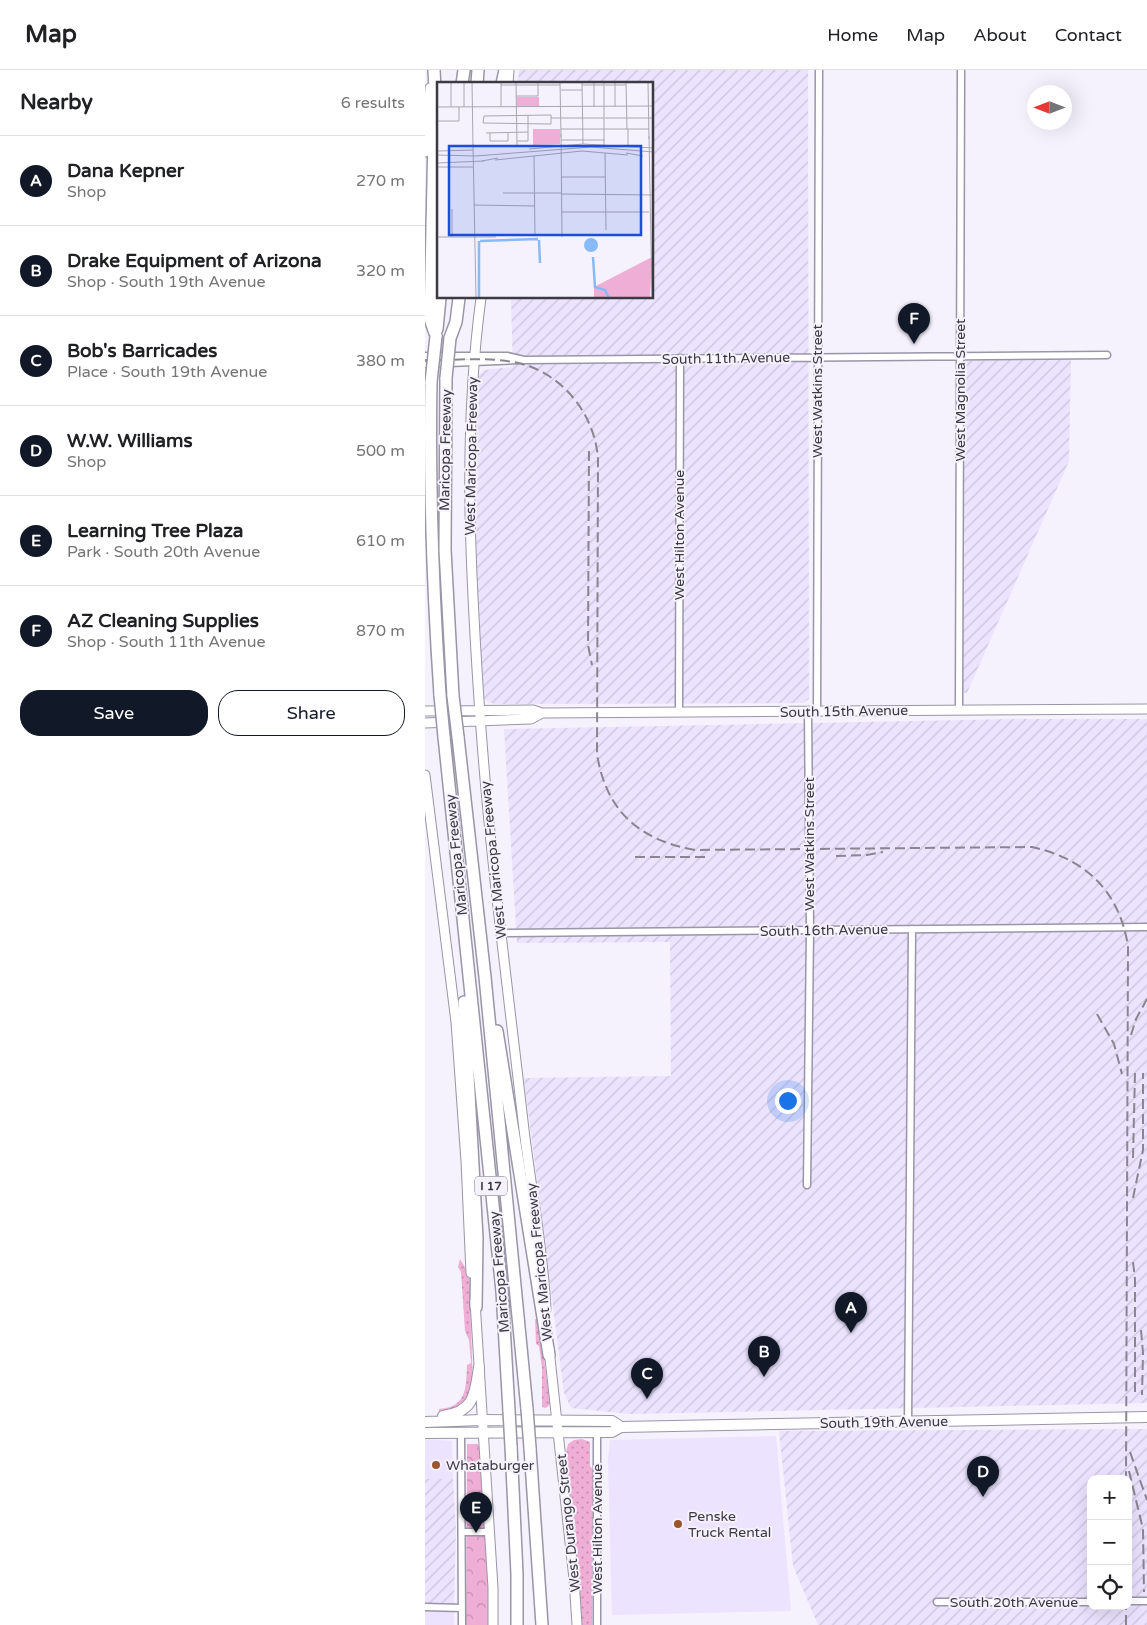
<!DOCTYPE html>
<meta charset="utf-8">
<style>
:root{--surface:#fff;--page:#f2f2f2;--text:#202124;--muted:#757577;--line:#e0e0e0;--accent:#111827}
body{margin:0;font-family:"Varela Round",sans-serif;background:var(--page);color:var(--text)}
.controls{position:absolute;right:15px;bottom:15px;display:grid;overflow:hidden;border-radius:10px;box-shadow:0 5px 20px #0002}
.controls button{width:45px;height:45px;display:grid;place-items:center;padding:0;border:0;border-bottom:1px solid var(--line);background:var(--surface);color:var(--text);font:25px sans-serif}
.compass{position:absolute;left:602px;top:15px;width:45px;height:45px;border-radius:50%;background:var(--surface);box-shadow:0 5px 20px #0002;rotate:270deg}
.you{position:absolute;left:362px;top:1030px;width:18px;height:18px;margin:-12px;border:4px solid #fff;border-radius:50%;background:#1a73e8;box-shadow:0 0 0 8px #1a73e833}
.badge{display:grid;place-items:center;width:32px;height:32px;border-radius:50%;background:var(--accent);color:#fff;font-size:16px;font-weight:700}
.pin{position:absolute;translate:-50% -41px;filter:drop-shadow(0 1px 2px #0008)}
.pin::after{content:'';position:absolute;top:26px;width:18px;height:15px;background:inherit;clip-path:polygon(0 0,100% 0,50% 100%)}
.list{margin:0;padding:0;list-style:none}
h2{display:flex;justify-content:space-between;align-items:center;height:65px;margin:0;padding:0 20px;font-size:21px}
h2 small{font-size:16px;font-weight:400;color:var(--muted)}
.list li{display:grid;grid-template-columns:32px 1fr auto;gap:15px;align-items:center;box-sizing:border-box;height:90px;padding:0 20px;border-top:1px solid var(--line)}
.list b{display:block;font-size:19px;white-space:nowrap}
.list p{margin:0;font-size:16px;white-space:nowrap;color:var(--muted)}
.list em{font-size:16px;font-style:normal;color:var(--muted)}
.actions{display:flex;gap:10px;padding:15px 20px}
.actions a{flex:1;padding:11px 0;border:1px solid var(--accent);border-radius:20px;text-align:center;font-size:18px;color:var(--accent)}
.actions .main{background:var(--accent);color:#fff}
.icon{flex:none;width:28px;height:28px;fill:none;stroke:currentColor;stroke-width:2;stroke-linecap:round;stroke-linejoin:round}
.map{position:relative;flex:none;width:722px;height:1555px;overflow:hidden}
header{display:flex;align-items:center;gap:30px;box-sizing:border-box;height:70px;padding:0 25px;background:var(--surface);border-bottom:1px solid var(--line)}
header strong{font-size:24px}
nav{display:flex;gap:28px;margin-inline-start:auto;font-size:18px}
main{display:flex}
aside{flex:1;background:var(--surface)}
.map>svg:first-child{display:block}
</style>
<header>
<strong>Map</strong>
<nav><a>Home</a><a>Map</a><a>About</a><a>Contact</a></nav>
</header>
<main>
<aside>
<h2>Nearby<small>6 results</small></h2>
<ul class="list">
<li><span class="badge">A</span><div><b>Dana Kepner</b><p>Shop</p></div><em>270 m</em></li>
<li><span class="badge">B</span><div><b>Drake Equipment of Arizona</b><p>Shop · South 19th Avenue</p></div><em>320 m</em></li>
<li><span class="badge">C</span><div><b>Bob's Barricades</b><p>Place · South 19th Avenue</p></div><em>380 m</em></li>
<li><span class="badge">D</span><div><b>W.W. Williams</b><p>Shop</p></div><em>500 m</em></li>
<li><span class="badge">E</span><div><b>Learning Tree Plaza</b><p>Park · South 20th Avenue</p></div><em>610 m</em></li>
<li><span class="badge">F</span><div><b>AZ Cleaning Supplies</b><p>Shop · South 11th Avenue</p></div><em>870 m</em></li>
</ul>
<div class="actions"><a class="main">Save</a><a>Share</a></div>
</aside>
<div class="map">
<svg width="722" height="1555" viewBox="0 0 722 1555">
<defs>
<pattern id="industrial-furrows" width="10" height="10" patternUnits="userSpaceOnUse" patternTransform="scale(1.25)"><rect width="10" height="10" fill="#ebe3ff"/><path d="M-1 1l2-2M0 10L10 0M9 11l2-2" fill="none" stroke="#cac4dc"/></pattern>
<pattern id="grass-dots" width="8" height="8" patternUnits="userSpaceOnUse" patternTransform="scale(1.25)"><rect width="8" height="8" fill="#efaed5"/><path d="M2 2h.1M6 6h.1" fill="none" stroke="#c38fae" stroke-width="1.8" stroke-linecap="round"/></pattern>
<pattern id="park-crowns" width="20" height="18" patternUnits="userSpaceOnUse" patternTransform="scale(1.25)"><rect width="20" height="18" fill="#efaed5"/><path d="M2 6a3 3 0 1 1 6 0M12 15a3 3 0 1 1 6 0" fill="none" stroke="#c38fae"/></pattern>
</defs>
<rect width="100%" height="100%" fill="#f5f1fd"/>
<path fill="#ebe3ff" d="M351 1366 366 1541 187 1545 183 1390 185 1370Z
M0 1369 27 1371 28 1409H0Z
M0 1534H29V1555H0Z"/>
<path fill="url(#industrial-furrows)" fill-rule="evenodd" d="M94 0H383L384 629 378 633 69 634 59 629 52 519 50 415 52 307 59 300 88 297 86 228H228V14H93Z
M646 288 644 391 542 623 538 622V299L542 291Z
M592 649H722V1333L206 1344 146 1338 139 1323 99 1008 246 1006 245 872 92 873 79 659Z
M722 1359V1555H393L368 1496 354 1361ZM666 1409H703V1536H666Z
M0 1409H28L31 1460 29 1534 0 1535Z"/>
<path fill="url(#grass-dots)" d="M35 1189 44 1204 48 1315 44 1329 27 1341 14 1343V1339C42 1337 41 1318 42 1295L46 1293 44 1270 40 1261 36 1202 33 1197Z
M110 1249H114L125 1334 121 1338 117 1337V1298L114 1276 111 1274Z
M157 1369 165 1372V1396L168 1400 167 1555H156L154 1515 141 1382 143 1374 149 1370Z"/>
<path fill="url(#park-crowns)" d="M42 1374H53L55 1380 63 1517V1555H41Z"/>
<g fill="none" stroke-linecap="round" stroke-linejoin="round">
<defs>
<path id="minor" d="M0 286H82L99 290 682 285
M0 294 95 290
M534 640 536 0
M254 642 255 288
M392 642 394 0
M76 863 722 857
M382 1115 385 860 383 642
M483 1352 487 859
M36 1364 37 1555
M37 1462H64
M703 1531H722
M512 1532H666
M0 1537 37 1538
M172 1555V1362"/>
<path id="secondary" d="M83 14 84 0
M0 82 5 18
M56 228C38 362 45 495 54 630 63 771 82 911 98 1051 105 1114 118 1176 121 1239
M0 641 108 640 117 643 722 639
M0 653 106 649 117 643
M0 705 31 952 41 1091 46 1203
M50 1231 68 1518V1555
M124 1279 149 1509 152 1555"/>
<path id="primary" d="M18 1346C50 1342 50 1323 54 1297
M0 1352 57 1350 187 1351 196 1357
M0 1363 187 1362 196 1357 722 1347"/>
<path id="motorway" d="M9 0 10 19 5 249 11 266
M37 14 39 0
M52 14 53 0
M77 14 80 0
M12 259 15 228
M25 268 31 252 34 228
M21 308 20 480 28 626
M6 312C4 417 8 521 15 625
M19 667 77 1221 84 1341
M33 667 60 907 102 1339
M39 932 52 1168 51 1237
M72 961 124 1285
M86 1376 92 1504V1555
M105 1378 117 1555"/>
</defs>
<use href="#minor" stroke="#9a95a7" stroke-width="9"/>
<use href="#secondary" stroke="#9a95a7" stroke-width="11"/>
<use href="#primary" stroke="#9a95a7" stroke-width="12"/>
<use href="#motorway" stroke="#9a95a7" stroke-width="14"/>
<use href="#minor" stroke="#fff" stroke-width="6"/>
<use href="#secondary" stroke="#fff" stroke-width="9"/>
<use href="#primary" stroke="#fff" stroke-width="10"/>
<use href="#motorway" stroke="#fff" stroke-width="11"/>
<path stroke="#898690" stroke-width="2" stroke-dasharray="10 5" stroke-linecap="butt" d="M0 291C29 290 60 287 88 292 135 300 170 343 173 389L172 684C181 741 214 770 270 780L607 777C661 789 694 821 703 876L701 1409
M164 381 163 575 167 595
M411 786 442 785 458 782
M210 787H282
M672 944 689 974 697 1004
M706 965 711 949 722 929
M708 1088 710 1002
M708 1128 718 1080V1003
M708 1192 710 1209V1327
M716 1260 718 1283 717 1325
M705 1382 722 1430
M704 1401 718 1459 719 1522
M701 1555V1536"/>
<defs>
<path id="motorway-bridge" d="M21 308 25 268
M6 312 11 266
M15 625 19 667
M28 626 33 667
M102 1339 105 1378
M84 1341 86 1376"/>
</defs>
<use href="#motorway-bridge" stroke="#9a95a7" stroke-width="14" stroke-linecap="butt"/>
<use href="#motorway-bridge" stroke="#fff" stroke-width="11"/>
</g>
<g fill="#9b552c" stroke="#f5f1fd" stroke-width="2">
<circle cx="11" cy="1395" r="5"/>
<circle cx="253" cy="1454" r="5"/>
</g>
<g text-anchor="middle" stroke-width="4" stroke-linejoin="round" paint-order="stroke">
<rect fill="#f5f1fd" stroke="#737079" stroke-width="1" x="50" y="1106.5" width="32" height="19" rx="4"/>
<g font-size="12" font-weight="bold" fill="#3b3941">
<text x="66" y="1120">I 17</text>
</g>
<g font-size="14" fill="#3b3941" stroke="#f5f1fd">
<text transform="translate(301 288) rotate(-1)" y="5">South 11th Avenue</text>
<text transform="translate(535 320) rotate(-90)" y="5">West Magnolia Street</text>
<text transform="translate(392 321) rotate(-90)" y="5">West Watkins Street</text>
<text transform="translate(20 380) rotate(-89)" y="5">Maricopa Freeway</text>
<text transform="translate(46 386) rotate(-89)" y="5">West Maricopa Freeway</text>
<text transform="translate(254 465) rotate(-90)" y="5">West Hilton Avenue</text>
<text transform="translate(419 641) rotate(-1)" y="5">South 15th Avenue</text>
<text transform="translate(384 774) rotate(-90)" y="5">West Watkins Street</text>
<text transform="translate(31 785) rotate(-96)" y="5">Maricopa Freeway</text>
<text transform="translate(68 790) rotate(-96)" y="5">West Maricopa Freeway</text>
<text transform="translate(399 860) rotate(-1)" y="5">South 16th Avenue</text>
<text transform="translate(114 1192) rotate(-96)" y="5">West Maricopa Freeway</text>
<text transform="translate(74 1202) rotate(-95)" y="5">Maricopa Freeway</text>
<text transform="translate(459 1352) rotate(-1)" y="5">South 19th Avenue</text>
<text transform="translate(143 1453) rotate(-96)" y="5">West Durango Street</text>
<text transform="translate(172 1459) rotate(-90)" y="5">West Hilton Avenue</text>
<text x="589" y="1537">South 20th Avenue</text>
</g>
<g font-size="14" fill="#3b3941" stroke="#f5f1fd" text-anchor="start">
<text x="21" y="1400">Whataburger</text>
<text x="263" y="1451">Penske<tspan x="263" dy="16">Truck Rental</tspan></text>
</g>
</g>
<g transform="translate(12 12)">
<rect width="216" height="216" fill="#f5f1fd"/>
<path d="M96 47H123V62L96 63Z" fill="#efaed5"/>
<path d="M80 15H102V24H80ZM215 175 213 216H157V205Z" fill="#efaed5"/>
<path d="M147 163a7 7 0 1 1 14 0a7 7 0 1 1-14 0Z" fill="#89baf8"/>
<path fill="none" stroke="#89baf8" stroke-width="2.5" d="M102 158 103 181M43 159 101 157M156 175 158 205 168 208 172 216M42 216V159"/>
<path fill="none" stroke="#aba7b2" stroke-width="1" d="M14 0V25M27 0V25M35 0 36 65M64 0V25M79 0 80 63M123 0 124 55M145 0 146 62M157 0V25M167 0V65M178 0V25M189 0 190 47M211 0 212 57M64 3H123M145 3H167M168 3H189M124 8H145M79 14H101V0M0 25 217 24M114 33V42L46 41 47 34ZM114 36H167M168 36H217M0 39H22V25M124 47H212M49 51 91 50M53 51V59H71V51M124 52 125 155M212 54 215 216M124 58H168M80 59H91V33M36 62 39 216M191 64V47M92 67 146 62 217 66M1 69 36 68M168 71 169 148M189 71 206 74M0 73 39 74 154 65 217 70M97 74 98 154M58 78 145 69 191 73M45 79 61 76M0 81 47 79M0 85H36M125 95H168M66 111H124M125 112 217 113M37 123 98 124M15 127V155M125 130H212M0 155H38M38 155H59"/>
<path fill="#1d4ed8" fill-opacity="0.15" stroke="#1d4ed8" stroke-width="2.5" d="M12 64H204V153H12Z"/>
<rect width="216" height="216" fill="none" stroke="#3b3941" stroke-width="2.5"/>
</g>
</svg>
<div class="controls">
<button>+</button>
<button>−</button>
<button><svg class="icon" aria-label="locate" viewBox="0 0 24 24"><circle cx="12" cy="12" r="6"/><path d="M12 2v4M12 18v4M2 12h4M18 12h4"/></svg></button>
</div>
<svg class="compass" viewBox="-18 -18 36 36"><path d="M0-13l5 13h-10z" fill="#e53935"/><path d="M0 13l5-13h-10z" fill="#757577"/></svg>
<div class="you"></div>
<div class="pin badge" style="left:426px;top:1263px">A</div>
<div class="pin badge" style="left:339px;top:1307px">B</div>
<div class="pin badge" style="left:222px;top:1329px">C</div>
<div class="pin badge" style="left:558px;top:1427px">D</div>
<div class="pin badge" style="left:51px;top:1463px">E</div>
<div class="pin badge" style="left:489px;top:274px">F</div>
</div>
</main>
